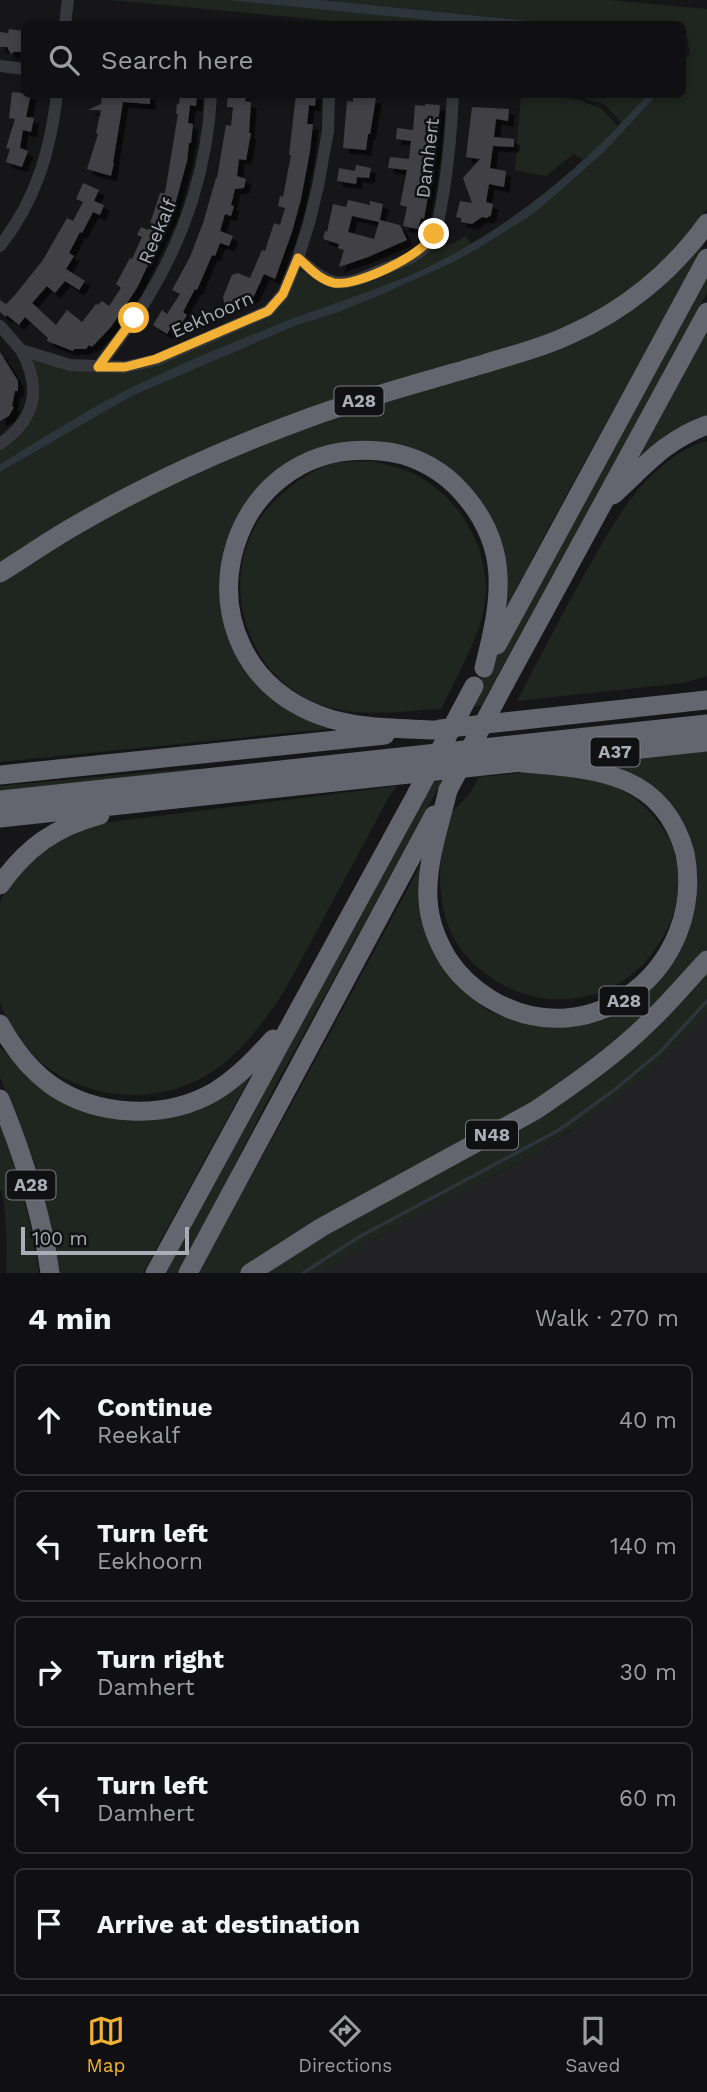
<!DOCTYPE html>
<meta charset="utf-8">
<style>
:root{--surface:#101012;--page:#19191b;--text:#f1f3f6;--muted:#9c9d9f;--line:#303032;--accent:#f2b134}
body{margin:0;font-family:"Work Sans",sans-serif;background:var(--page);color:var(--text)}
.scale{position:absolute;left:21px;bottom:18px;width:168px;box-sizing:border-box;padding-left:7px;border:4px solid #a8adb8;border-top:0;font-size:19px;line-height:24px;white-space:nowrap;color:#a8adb8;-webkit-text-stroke:5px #111113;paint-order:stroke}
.stop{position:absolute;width:21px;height:21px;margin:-16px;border:5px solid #f2b134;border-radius:50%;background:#fff}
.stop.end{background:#f2b134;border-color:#fff;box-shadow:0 2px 7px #0008}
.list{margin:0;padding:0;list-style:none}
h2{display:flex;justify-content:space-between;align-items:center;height:91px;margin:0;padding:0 28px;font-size:30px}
h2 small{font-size:23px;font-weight:400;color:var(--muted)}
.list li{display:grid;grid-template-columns:46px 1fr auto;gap:21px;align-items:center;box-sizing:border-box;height:112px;margin:0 14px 14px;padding:0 14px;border:2px solid var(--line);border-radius:10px}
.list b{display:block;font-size:26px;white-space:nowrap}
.list p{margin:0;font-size:23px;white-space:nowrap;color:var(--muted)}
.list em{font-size:23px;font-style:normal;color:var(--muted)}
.icon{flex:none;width:38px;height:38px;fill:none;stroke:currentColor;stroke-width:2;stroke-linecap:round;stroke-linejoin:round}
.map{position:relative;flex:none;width:707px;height:1273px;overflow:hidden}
.search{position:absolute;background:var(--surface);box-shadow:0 4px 10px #0003;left:21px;right:21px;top:21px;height:77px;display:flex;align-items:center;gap:18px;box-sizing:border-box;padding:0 24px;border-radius:10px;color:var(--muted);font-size:26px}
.sheet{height:721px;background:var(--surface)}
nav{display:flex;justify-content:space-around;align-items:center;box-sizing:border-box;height:98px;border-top:2px solid var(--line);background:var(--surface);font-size:19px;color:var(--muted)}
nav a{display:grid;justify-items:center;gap:4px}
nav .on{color:var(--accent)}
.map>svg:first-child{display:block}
</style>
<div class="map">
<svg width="707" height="1273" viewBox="0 0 707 1273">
<defs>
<filter id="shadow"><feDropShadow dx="5.5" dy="5.5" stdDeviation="0" flood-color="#0009"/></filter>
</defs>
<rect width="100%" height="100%" fill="#161618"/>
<path fill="#222225" d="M707 1012V1273H320L379 1236 542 1149 572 1130 641 1078 675 1046Z"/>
<path fill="#1e261f" d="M111 0H230L467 24H364Z
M321 0H610L707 9V209L684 241 618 301 539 340 319 406 0 564V472L132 396 297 325 383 294 452 263 479 248 533 214 568 184 604 152 657 95 682 94 683 62 690 53 687 37H683L682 24H560Z
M543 95 579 100 602 109 618 126 584 160 573 154 546 176 515 170 521 96Z
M572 95H649L622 123 604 104Z
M441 231 442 242 446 245 454 243 466 236 471 244 439 262 371 292 293 319 141 383 0 464V450L12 443 20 434 33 360 36 359 113 372 268 316 297 273 301 271 367 281Z
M707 236V239C640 364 569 487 503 614L478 502 369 444H345L321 450 234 530 238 656 252 677 270 694 337 728 0 762V579L144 493 292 431 538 354Z
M707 270V293L481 706H467Z
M707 328V419L681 427 668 433 634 465Z
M707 441V676L684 683 517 701C540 656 563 612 588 568 603 542 618 514 637 491 655 470 680 448 707 441Z
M372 461C388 465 404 468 418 476 468 503 498 566 481 621 471 652 455 680 441 709 403 711 361 718 325 706 254 683 221 599 252 533 260 515 274 500 289 488 301 478 320 466 335 463 347 461 361 462 372 461Z
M707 750V952L659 1003 575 1078 241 1273H197L291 1105 425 857 422 895 469 996 488 1011 522 1022 557 1027 591 1022 617 1012 638 1000 655 985 676 956 683 831 596 763Z
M183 769H198L0 792V786Z
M520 773C548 774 577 774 604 783 628 790 648 807 662 827 675 846 679 864 678 887 677 913 667 934 651 955 602 1017 512 1012 463 952 438 920 436 874 445 835 446 829 447 820 450 815 454 808 463 802 468 795 472 790 475 783 479 777Z
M442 781 272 1092 179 1273H159L425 783Z
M397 786 389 797 285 990C263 1023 238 1059 202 1078 127 1118 27 1085 0 1002V904L3 895 14 874 70 827Z
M707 974V1012L705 1015 675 1046 641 1078 598 1112 542 1149 379 1236 320 1273H263L624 1054Z
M0 1047 23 1071 136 1115 256 1066 143 1273H57L36 1167 0 1077Z
M0 1124C18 1173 32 1222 39 1273H6C7 1244 7 1218 2 1190H0Z"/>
<path fill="#2c353c" d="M227 0H321L560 24H467Z
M647 95H657L604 152 568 184 533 214 479 248 452 263 383 294 336 313 297 325 132 396 0 472V464C47 436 93 405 143 382 192 359 243 338 294 318 344 300 395 284 442 260 521 219 589 161 647 95Z"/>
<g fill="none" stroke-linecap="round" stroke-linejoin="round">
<path stroke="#2c353c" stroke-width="3.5" d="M303 1273 359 1237 559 1130 613 1091 660 1052 707 1001"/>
</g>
<path fill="#404145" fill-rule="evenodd" filter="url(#shadow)" d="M9 29 23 31 21 52H14L11 54 7 47H0V32L8 33Z
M12 92 31 94 26 117 34 118 31 132 23 130 20 148 28 151 22 167 6 162 10 149 6 148 15 119 9 118Z
M110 94H150V104L123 102 113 163H114L111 176 87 169 98 134 96 133 101 110H88L101 104 102 96 110 97Z
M180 94H197L196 106 190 105 188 123 193 124 191 143H189L187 161 173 212 137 288 111 327 92 347 89 345 86 349H74L73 351 47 341 48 338 25 317 19 325 7 315 6 317 0 312V300L6 304 15 295 43 260 67 218 73 221 83 202 76 199 83 183 99 190 94 201 104 205 100 215 93 212 82 233 80 232 69 253 74 256 66 269 85 281 79 290 65 281 55 293 47 286 32 303 56 325 67 310 82 322 96 304 98 305 102 301 109 306 121 288 116 284 130 258 132 259 142 237 137 235 141 227 148 230 160 193H165L178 114H176L177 104H179Z
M228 94H246L245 101 251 102 249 133H251L246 160 239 159 237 176 246 179 244 188 235 189 231 205 234 206 231 216 225 214 220 231 233 236 229 246 220 243 215 256 212 255 197 290 195 289 183 312 187 315 180 326 174 322 167 334 153 325 162 310 167 314 180 294 172 290 190 257 203 223 216 178H217L226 125 231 126 233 107H227Z
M296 94H316L315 106 309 105 307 124H313L310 151 301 199 292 232 275 279 264 274 254 296 237 303 233 302 225 306 223 297 232 275 238 273 250 278 262 250 265 251 274 223 280 225 285 208 278 206 280 196 283 197 291 155H289Z
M353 95 376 98 370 134H368L366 150 343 148 347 101 353 102Z
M425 104 440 105 435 157 424 219 421 218 418 229 403 226 407 207 400 205 407 170 388 168 390 157 409 159 411 141 396 139 397 128 413 130 415 105 425 106Z
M472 107 509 109 508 121 496 119 494 137 514 139V147L493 146 490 168 506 171 504 187 489 184 486 202 493 204 491 215 487 218 482 217 472 224 461 222V218L456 217 460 201 472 203 463 178 480 159 466 157Z
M356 165 371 168 369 178 357 177 356 184 337 181 339 168 355 171Z
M348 200 370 205V201L383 204 380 220 400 225 407 240 368 257 339 267 344 250 338 248 339 244 323 239 325 231 327 232 333 204 346 207ZM352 216 379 222 374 239 348 232Z
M0 352 18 381V391H15L12 406 14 407 9 416 0 421Z"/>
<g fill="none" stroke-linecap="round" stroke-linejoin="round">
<path stroke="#37383d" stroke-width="12" d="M65 24 68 0
M0 66 24 69
M0 246C36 200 50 152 57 94
M298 258C328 284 336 290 374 273 392 265 417 259 430 242 436 234 438 222 440 212 448 173 451 134 453 94
M0 326 21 350 70 365 125 367 156 360 268 311 283 294 298 258 309 223 318 186 328 131 329 94
M98 367C115 344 133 322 148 297 185 236 208 166 211 94
M0 444C36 419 42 388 21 350"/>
<path stroke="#63666e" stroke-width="19" d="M613 495C646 465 664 441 707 425
M0 573C24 558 47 542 71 528 148 483 228 447 311 417 368 396 426 381 484 364 512 355 542 348 569 335 624 311 672 272 707 223
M497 645 707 258
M505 683 707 312
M440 729 707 700
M434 730C396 728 355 729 319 715 167 656 220 436 380 451 408 453 436 466 456 486 512 543 502 597 484 668
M0 775 385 735
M448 790C440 825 426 862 428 899 429 920 437 941 448 959 459 976 472 988 490 999 591 1060 707 967 685 853 662 771 594 769 523 763
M0 800 707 724
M0 818 707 742
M0 885C26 848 55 827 100 815
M0 1024C13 1048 29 1069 51 1085 97 1117 165 1120 214 1092 237 1078 255 1059 273 1039
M0 1099C23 1155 42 1213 50 1273
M155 1273 417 793
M188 1273 434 815
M250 1273 322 1227 536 1110C577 1082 617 1054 651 1020 671 1001 688 980 707 960"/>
<path stroke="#63666e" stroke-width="19" d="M448 790 505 683
M417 793 474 686"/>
</g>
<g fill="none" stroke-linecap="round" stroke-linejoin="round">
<path stroke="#f2b134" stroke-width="9" d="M134 318 98 367H125L156 359 268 311 283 294 298 258C309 267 319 280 334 283 357 287 423 255 434 234"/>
</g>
<g text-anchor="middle" stroke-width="5" stroke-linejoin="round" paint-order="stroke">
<g fill="#111113" stroke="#7b7e86" stroke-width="2">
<rect x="334.5" y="386.5" width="49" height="29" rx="5"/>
<rect x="590.5" y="737.5" width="49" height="29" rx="5"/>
<rect x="599.5" y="986.5" width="49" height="29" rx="5"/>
<rect x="466" y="1120.5" width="52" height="29" rx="5"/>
<rect x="6.5" y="1170.5" width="49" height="29" rx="5"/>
</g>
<g font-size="18" font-weight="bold" fill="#a8adb8">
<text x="359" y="407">A28</text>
<text x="615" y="758">A37</text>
<text x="624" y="1007">A28</text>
<text x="492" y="1141">N48</text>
<text x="31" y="1191">A28</text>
</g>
<g font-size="19" fill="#a8adb8" stroke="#111113">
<text transform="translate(427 158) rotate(-83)" y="7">Damhert</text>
<text transform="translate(157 231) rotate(-67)" y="7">Reekalf</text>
<text transform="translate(212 314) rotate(-24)" y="7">Eekhoorn</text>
</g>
</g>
</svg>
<div class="scale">100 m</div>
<div class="stop" style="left:134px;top:318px"></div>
<div class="stop end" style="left:434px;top:234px"></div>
<div class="search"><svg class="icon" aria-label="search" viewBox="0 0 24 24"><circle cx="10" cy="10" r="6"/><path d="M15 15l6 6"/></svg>Search here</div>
</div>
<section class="sheet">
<h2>4 min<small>Walk · 270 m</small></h2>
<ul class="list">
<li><svg class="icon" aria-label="ahead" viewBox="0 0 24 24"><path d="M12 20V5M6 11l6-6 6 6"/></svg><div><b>Continue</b><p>Reekalf</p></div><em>40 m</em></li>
<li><svg class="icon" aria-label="left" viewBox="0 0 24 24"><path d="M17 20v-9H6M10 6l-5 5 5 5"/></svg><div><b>Turn left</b><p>Eekhoorn</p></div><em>140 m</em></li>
<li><svg class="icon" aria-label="right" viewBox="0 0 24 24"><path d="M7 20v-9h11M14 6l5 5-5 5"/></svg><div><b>Turn right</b><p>Damhert</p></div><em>30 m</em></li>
<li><svg class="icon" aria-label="left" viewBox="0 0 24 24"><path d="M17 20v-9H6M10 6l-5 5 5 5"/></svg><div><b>Turn left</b><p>Damhert</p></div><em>60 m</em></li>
<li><svg class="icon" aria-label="arrive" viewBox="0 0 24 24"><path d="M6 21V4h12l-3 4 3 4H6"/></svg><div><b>Arrive at destination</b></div></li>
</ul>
</section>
<nav>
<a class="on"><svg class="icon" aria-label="map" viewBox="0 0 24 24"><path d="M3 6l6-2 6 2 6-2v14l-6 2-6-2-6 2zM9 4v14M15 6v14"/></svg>Map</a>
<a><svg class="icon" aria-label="directions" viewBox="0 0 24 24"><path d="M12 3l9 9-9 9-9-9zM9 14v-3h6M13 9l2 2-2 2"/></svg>Directions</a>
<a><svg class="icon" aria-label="saved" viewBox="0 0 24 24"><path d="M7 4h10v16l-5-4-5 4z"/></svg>Saved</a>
</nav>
